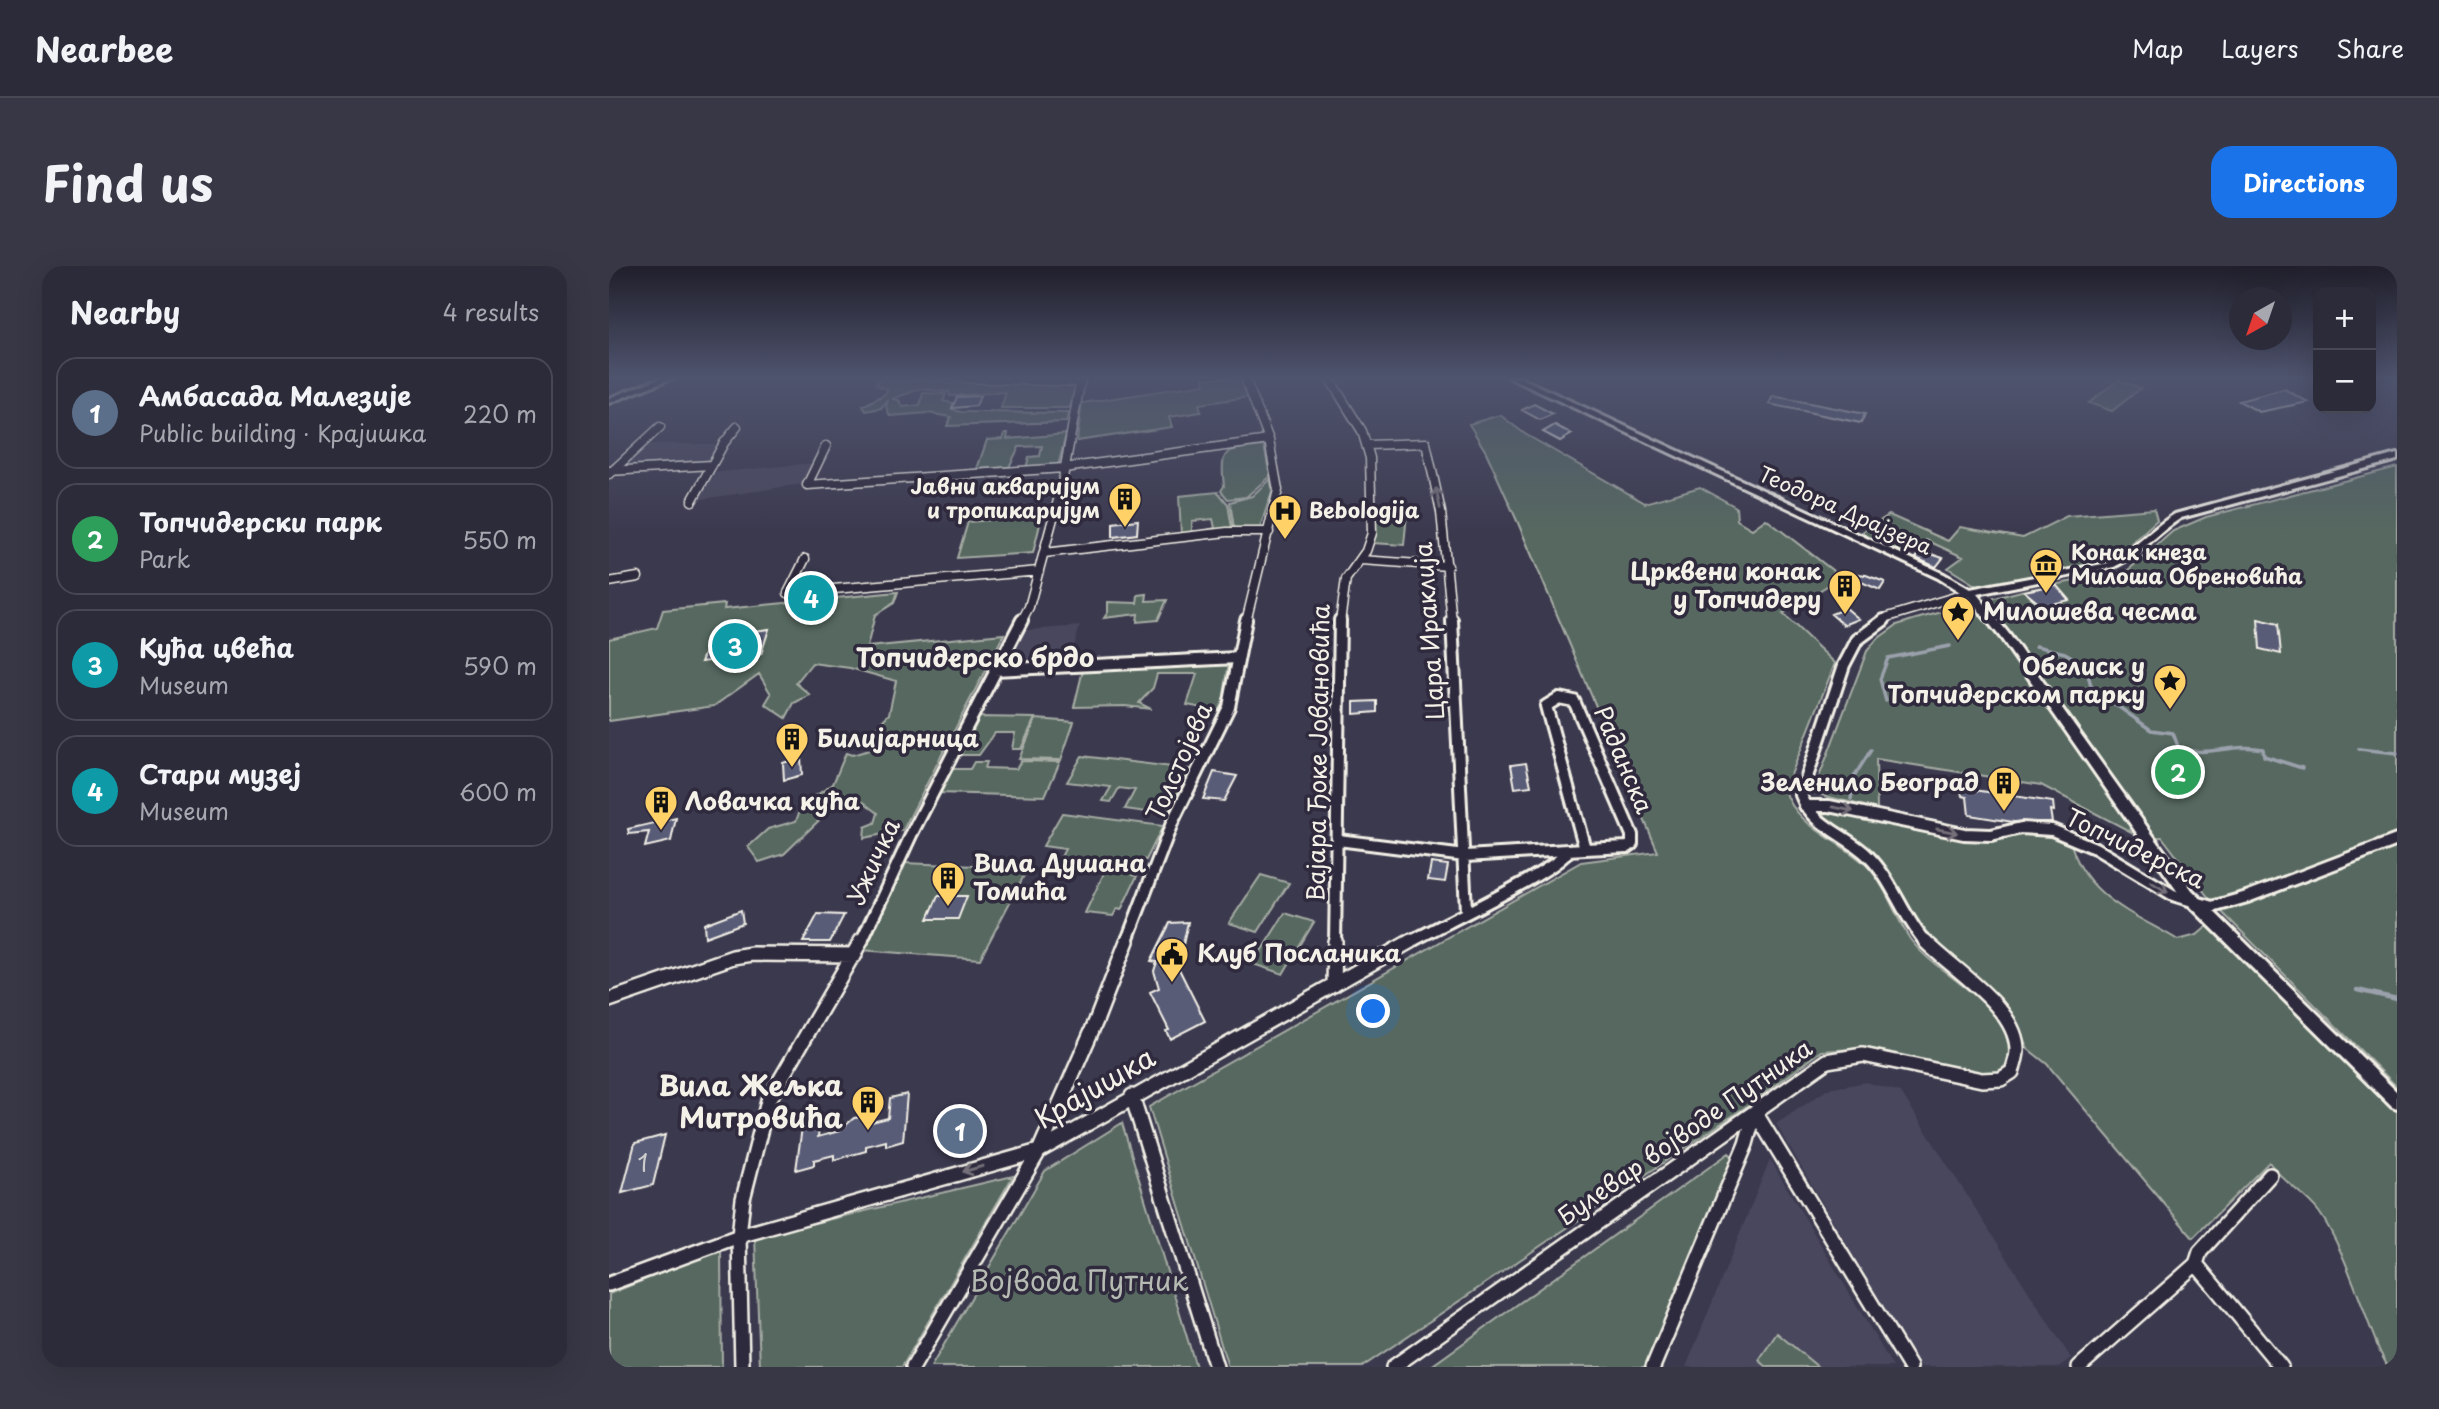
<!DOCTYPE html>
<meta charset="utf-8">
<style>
:root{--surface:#2c2b3a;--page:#383745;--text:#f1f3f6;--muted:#a6a7af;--line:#484754;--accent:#1a73e8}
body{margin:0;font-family:"Playpen Sans",sans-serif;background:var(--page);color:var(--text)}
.controls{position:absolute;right:21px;top:21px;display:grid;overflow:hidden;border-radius:14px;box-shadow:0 7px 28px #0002}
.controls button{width:63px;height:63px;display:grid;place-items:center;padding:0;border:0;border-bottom:2px solid var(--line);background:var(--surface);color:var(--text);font:35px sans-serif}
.compass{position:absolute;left:1620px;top:21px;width:63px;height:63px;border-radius:50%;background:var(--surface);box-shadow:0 7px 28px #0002;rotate:220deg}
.you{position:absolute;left:765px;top:746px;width:24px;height:24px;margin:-18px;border:5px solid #fff;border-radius:50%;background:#1a73e8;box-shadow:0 0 0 10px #1a73e833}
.badge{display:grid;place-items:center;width:46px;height:46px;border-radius:50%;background:var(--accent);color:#fff;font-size:23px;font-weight:700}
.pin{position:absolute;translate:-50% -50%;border:4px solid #fff;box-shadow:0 2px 7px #0006}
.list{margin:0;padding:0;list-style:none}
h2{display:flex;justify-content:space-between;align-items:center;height:91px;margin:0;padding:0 28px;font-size:30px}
h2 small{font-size:23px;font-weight:400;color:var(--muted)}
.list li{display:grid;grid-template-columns:46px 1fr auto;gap:21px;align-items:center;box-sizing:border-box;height:112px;margin:0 14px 14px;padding:0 14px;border:2px solid var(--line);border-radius:21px}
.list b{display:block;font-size:26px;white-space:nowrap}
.list p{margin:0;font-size:23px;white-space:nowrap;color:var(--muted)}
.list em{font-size:23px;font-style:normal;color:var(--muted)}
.map{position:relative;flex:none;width:1788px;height:1101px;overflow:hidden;border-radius:21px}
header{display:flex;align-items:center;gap:42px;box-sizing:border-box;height:98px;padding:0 35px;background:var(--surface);border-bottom:2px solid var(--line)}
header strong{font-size:33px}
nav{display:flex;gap:38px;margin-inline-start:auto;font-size:24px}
.intro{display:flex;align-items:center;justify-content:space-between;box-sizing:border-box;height:168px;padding:0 42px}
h1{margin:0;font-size:49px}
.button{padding:18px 32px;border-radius:21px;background:var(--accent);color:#fff;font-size:24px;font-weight:700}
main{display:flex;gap:42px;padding:0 42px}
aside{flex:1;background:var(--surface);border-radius:21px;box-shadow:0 7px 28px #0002}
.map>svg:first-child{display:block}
</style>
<header>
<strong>Nearbee</strong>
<nav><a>Map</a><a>Layers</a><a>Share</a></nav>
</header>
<div class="intro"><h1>Find us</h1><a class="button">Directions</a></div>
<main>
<aside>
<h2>Nearby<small>4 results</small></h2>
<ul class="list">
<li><span class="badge" style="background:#5c6f8a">1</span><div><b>Амбасада Малезије</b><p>Public building · Крајишка</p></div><em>220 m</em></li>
<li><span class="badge" style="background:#2e9e5b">2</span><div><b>Топчидерски парк</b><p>Park</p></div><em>550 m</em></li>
<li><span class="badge" style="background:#0f9aa8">3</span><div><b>Кућа цвећа</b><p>Museum</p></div><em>590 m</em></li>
<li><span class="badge" style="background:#0f9aa8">4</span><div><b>Стари музеј</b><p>Museum</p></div><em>600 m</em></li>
</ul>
</aside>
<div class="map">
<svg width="1788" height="1101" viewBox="0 0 1788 1101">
<rect width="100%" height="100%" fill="#3b394e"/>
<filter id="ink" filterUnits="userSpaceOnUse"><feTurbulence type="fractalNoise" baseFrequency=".0143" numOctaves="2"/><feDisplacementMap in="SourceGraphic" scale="14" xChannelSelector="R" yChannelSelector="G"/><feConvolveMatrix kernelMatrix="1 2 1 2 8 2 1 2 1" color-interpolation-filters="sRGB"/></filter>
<g filter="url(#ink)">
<path fill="#48465d" d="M37 178H112L99 196 9 203Z
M205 197 194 218 87 234 101 207Z
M471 360 460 397 394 402 417 364Z
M1257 816 1292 826 1462 1092 1450 1101H1310L1167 858 1219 823Z
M1161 893 1270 1077 1284 1101H1077Z"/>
<path fill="#576860" stroke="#a6aca4" stroke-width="2" d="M272 112 467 117 460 142H392L397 126 341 130 340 126 311 123 283 133 290 134 293 141 311 139 314 127 337 128 334 135 344 137 343 143 351 146 459 147 457 156 338 160 342 151 319 147 281 150 277 141 279 134 272 142 257 145 254 140 276 128 279 123 267 119Z
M595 112H632L640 131 590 138 592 146 560 151 563 161 468 175 473 137 596 118Z
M1509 114 1532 122 1503 145 1480 137Z
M891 149 916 168 1036 237 1091 221 1127 241 1128 254 1143 263 1157 253 1232 311 1174 348 1226 397 1176 524C1186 560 1232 575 1257 599 1277 618 1286 651 1301 673 1330 713 1410 739 1399 798L1382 810 1244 783 1213 785 1138 840 753 1101H619L540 841 972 596 1049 586 909 257 877 186 860 158Z
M396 167H399L398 173 457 168 449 200 417 202 420 191 431 190 433 180 410 181 400 201 368 203 378 174 394 173Z
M655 180 661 210 637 231 619 233 612 225 615 220C610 179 618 185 655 180Z
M1788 201V821L1603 636 1553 571 1534 572 1432 519 1267 493 1268 543 1204 527 1258 385 1267 374 1288 359 1307 353 1412 325 1518 305 1564 265 1597 251Z
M661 213 663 225 651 262H625L621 236 643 230Z
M609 226 619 238 623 262 590 266 606 262 604 253 583 255V264L588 267 572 268 570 230Z
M1545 243 1548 254 1514 285 1497 294 1371 322 1339 302 1354 291 1317 274 1297 288 1250 268 1280 249 1339 275 1351 261 1414 272 1458 250Z
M798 248 795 279 763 277 766 251Z
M433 250 424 287 348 292 359 256Z
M289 326 285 337 266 349 258 381 395 368 294 564 255 572 256 561 266 557 269 547 243 527 229 536 175 588 150 596 139 581 159 563 187 555 193 539 224 518 237 487 243 489 261 484 266 476V462L280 448 287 415 241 402 203 397 187 417 201 429 185 437 177 452 156 438 162 428 150 408 105 440 0 455V373L48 362 54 344 116 338 115 343Z
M538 328 537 335 558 334 549 354 528 356 529 348 495 352 499 346V336L528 337 529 329Z
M620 397 614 436 609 445 578 439 588 408H548L544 422 530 437 542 443 516 440 465 441 474 404Z
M366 451 426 452 412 483H403L406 467H386L370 489H347Z
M427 453 465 456 452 494 410 493Z
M473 490 580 503 558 549 516 543 526 524 510 522 502 536 494 535 502 521 458 516Z
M412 495 451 496 436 530 328 527 340 503H361L365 496H378L376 502 407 503Z
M1227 546 1360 575 1414 567 1445 569 1461 574C1475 631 1524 647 1569 674L1588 669 1601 658 1788 842V1101H1779L1771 1086C1754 1046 1734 979 1710 946 1696 927 1673 916 1660 896L1584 972 1438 798 1419 783 1404 750 1305 658 1266 591 1213 548Z
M453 547 554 560 537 594 532 593 524 609 528 610 512 644 508 643 504 650 476 647 497 603 484 601 485 597 473 595 471 599 449 597 456 583 434 580Z
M294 597 419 602 371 693 252 684Z
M652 609 680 617 649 666 620 657Z
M676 647 705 656 674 708 644 698Z
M513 857 587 1101H322L436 905Z
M1120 887 1124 891 1123 896 1036 1101H821Z
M404 910 293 1101H151L146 971Z
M112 983 113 1101H0V1028Z
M1168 1067 1209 1101H1158L1150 1094Z"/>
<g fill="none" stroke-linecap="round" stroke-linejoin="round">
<path stroke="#9ba1ac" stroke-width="3.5" d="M1427 380 1456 387 1477 399 1482 421 1542 464 1564 467 1570 483C1599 491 1625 477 1654 483L1655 490 1693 502
M1277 435 1271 413 1279 392 1341 380
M1750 483 1788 487
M1242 533 1246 509 1262 484"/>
<path stroke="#9ba1ac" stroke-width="4.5" d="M1748 724 1788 733"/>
</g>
<path fill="#585b77" stroke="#f4f1e8" stroke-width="2" d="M1675 123 1699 136 1650 146 1630 135Z
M371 130 367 140 343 142 348 131Z
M1164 130 1221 141 1256 148 1252 157 1160 138Z
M925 138 944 148 931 154 913 144Z
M946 159 963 168 951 175 934 166Z
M529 254 528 268 504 271V257Z
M1313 285 1334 292 1327 301 1307 292Z
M1241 307 1257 309 1276 316 1271 324 1252 316Z
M1447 319 1460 334 1433 340 1415 325Z
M1237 342 1250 353 1235 359 1222 348Z
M1649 353 1669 358 1672 388 1651 383Z
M160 363 152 388 92 396 102 371Z
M768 435V446L745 448V436Z
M192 491 193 509 175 514 174 497Z
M917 497 922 520 906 522 902 499Z
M605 506 628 510 615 535 594 533Z
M1352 522 1444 536 1445 545 1441 544 1443 556H1404L1360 549 1358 531 1353 530Z
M67 552 62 575 36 581 40 566 20 568 19 563Z
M822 597 839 599 836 616 819 614Z
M329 630H358L349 653H319Z
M132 644 134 657 96 671 95 658Z
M209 648 235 649 221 676H194Z
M579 656 569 701 596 755 561 773 557 765 560 764 541 726 550 722 545 705 548 696 542 695 561 657Z
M298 828 294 875 277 880V875L257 880V885L225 894V889L205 894V899L187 904 194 854 211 850 209 871 230 865 245 852 253 851 259 857 279 852 281 832Z
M369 851 360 879H332L342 852Z
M56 869 44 919 13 927 26 877Z"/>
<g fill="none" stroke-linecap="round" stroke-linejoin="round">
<defs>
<path id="minor-far2" d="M355 112 472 116
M636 112 660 174 669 224 637 356
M720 112 753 165 761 192 763 267 757 285 737 313 731 356
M759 179 817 177 832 246 843 356
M217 180 198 219 455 202 660 174
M0 205 103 199
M0 208 51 161
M83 235 115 177 128 161
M435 287 618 266H660
M752 294 839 300
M0 316 29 311
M179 327 430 305
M179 327 196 293
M412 356 420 341 452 223 472 112
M1272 356 1279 351 1359 327"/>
<path id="minor-far1" d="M843 354 857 645
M1275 354 1248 374 1235 399 1192 529C1204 561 1237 568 1260 591 1284 615 1294 651 1317 677
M385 404 628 392
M950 432 965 435 1023 569V578L1019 581 976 583 937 440Z
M1196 540H1220L1355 568 1382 569 1412 562 1443 564 1486 582 1564 629 1603 641 1638 631 1788 574
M729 574 856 590 976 583
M252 677 303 567 413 354
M517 677 563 557 620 441 637 354
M726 677 731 354
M799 677C826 662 950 604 959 585"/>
<path id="minor" d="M725 719 726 675
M0 734 124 691 143 688 246 689
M523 830 607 1101
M1146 846 1301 1101
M1587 998 1672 1101
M0 1018 130 970 430 885 802 675
M133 1101 130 970 134 933 159 835 252 675
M304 1101 430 885 487 755 518 675
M784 1101 1218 795 1254 789 1373 814 1392 813 1403 806C1405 800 1408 791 1408 785 1409 742 1343 703 1316 675
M1044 1101 1137 878 1146 846
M1470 1101 1587 998 1591 986 1661 909"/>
<path id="major" d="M51 112H63L0 137V132Z
M901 112H912L1335 308 1361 323 1499 297C1525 285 1542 262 1566 248L1788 188V194L1572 252C1548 267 1531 289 1505 301L1368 328 1400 368 1583 624 1788 826V843L1783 841 1573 632 1392 372 1359 331 1329 312Z"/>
</defs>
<use href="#minor-far2" stroke="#f4f1e8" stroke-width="11"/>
<use href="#minor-far1" stroke="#f4f1e8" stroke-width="16"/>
<use href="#minor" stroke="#f4f1e8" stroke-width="18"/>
<use href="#major" stroke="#f4f1e8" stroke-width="6"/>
<use href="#minor-far2" stroke="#2f2a3d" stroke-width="8"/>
<use href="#minor-far1" stroke="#2f2a3d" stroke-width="10"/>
<use href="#minor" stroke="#2f2a3d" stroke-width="13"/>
<use href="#major" fill="#2f2a3d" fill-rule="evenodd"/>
</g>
<defs><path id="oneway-shaft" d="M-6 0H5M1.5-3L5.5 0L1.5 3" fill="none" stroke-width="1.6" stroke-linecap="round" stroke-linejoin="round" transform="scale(1.75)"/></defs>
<g stroke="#747079">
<use href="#oneway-shaft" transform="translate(829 232) rotate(-102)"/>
<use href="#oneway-shaft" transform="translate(1234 543) rotate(12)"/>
<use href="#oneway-shaft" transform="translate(1338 565) rotate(11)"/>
<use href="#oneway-shaft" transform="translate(1550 621) rotate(32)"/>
<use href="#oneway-shaft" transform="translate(364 903) rotate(164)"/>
</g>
</g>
<linearGradient id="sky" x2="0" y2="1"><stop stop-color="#201f2b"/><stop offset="0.42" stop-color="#4f546e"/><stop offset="1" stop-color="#4f546e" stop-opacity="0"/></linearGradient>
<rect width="1788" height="266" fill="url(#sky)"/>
<defs>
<symbol id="building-pin" viewBox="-11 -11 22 30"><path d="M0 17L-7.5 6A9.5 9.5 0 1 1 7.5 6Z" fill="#ffd166" stroke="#2f2a3d"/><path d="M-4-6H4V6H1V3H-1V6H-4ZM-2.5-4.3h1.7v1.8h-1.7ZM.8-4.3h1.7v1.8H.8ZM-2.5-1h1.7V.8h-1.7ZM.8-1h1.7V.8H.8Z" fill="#111"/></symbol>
<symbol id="hospital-pin" viewBox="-11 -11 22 30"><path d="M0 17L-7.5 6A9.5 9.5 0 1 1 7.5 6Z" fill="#ffd166" stroke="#2f2a3d"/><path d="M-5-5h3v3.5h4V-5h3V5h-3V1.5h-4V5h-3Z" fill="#111"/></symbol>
<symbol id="museum-pin" viewBox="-11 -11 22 30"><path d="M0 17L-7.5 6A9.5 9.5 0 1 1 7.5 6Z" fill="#ffd166" stroke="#2f2a3d"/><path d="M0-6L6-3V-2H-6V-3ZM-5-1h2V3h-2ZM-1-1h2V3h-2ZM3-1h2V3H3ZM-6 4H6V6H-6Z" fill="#111"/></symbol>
<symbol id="sight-pin" viewBox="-11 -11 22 30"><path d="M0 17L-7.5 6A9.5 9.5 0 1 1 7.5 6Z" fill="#ffd166" stroke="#2f2a3d"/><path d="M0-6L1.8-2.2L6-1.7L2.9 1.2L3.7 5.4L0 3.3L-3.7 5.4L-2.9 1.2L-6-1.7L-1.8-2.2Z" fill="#111"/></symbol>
<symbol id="civic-pin" viewBox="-11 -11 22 30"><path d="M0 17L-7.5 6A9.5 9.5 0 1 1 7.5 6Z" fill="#ffd166" stroke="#2f2a3d"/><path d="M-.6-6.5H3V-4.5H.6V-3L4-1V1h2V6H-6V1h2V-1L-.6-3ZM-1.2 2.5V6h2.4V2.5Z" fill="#111"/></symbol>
</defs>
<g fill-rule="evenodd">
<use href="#building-pin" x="497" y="214" width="38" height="52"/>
<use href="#hospital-pin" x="657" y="226" width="38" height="52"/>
<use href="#museum-pin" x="1418" y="280" width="38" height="52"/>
<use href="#building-pin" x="1217" y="301" width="38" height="52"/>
<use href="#sight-pin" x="1330" y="327" width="38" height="52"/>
<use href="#sight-pin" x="1542" y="396" width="38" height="52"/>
<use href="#building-pin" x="164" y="454" width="38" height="52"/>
<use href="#building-pin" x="1376" y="498" width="38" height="52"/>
<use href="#building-pin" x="33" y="517" width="38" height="52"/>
<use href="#building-pin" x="320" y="593" width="38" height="52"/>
<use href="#civic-pin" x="544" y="669" width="38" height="52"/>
<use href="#building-pin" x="240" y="817" width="38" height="52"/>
</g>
<g text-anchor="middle" stroke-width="7" stroke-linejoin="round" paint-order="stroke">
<g font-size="21" font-weight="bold" fill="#f4f1e8" stroke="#2f2a3d" text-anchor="start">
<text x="491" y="228" text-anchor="end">Јавни акваријум<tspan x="491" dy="24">и тропикаријум</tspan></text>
<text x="700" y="252">Bebologija</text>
<text x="1462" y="294">Конак кнеза<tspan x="1462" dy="24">Милоша Обреновића</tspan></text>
</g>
<g font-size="21" fill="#f4f1e8" stroke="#2f2a3d">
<text transform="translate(1236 245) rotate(24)" y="7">Теодора Драјзера</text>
</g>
<g font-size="24" font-weight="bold" fill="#f4f1e8" stroke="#2f2a3d" text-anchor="start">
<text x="1212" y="314" text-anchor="end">Црквени конак<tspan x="1212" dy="28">у Топчидеру</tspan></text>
<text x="1374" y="354">Милошева чесма</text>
<text x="1536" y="409" text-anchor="end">Обелиск у<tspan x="1536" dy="28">Топчидерском парку</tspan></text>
<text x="208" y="481">Билијарница</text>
<text x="1370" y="525" text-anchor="end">Зеленило Београд</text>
<text x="76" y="544">Ловачка кућа</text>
<text x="364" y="606">Вила Душана<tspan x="364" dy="28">Томића</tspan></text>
<text x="588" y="696">Клуб Посланика</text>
</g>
<g font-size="24" fill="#f4f1e8" stroke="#2f2a3d">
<text transform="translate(821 365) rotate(-94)" y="8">Цара Ираклија</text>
<text transform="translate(710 487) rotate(-89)" y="8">Вајара Ђоке Јовановића</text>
<text transform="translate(1014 494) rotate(67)" y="8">Раданска</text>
<text transform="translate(571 496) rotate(-66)" y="8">Толстојева</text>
<text transform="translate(1526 583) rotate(26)" y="8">Топчидерска</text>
<text transform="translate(265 596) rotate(-65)" y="8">Ужичка</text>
<text transform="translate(1076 867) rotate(-35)" y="8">Булевар војводе Путника</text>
</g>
<g font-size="24" fill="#cdcccc">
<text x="34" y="906">1</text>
</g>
<g font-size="26" font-weight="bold" fill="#f4f1e8" stroke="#2f2a3d">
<text x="366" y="401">Топчидерско брдо</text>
</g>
<g font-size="28" font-weight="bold" fill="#f4f1e8" stroke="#2f2a3d" text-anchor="end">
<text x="234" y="830">Вила Жељка<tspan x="234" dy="32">Митровића</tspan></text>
</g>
<g font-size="28" fill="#f4f1e8" stroke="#2f2a3d">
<text transform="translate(486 822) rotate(-30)" y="10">Крајишка</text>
</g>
<g font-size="28" fill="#b5bab2" stroke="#2f2a3d">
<text x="470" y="1025">Војвода Путник</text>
</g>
</g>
</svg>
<div class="controls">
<button>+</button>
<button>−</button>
</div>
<svg class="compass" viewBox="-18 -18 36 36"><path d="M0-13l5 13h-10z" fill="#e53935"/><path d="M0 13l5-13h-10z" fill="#a6a7af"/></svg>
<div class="you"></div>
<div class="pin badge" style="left:351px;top:865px;background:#5c6f8a">1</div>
<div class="pin badge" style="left:1569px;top:506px;background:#2e9e5b">2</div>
<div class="pin badge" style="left:126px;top:380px;background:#0f9aa8">3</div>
<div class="pin badge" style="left:202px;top:332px;background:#0f9aa8">4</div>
</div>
</main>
